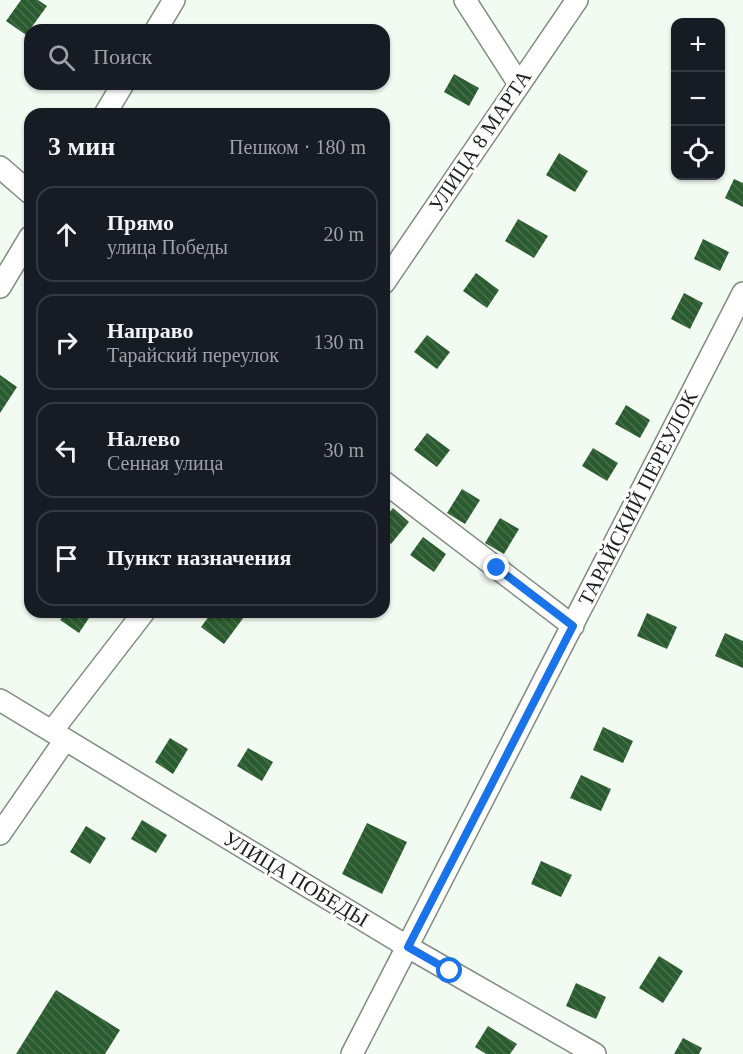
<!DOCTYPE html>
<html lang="ru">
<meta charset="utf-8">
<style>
:root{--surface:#171b24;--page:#242831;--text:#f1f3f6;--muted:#9ea1a6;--line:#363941}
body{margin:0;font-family:"Times New Roman",serif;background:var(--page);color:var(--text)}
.controls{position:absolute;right:18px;top:18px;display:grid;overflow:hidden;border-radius:12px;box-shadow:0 2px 4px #0004}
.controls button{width:54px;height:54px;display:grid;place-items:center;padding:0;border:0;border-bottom:2px solid var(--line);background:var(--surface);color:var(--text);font:30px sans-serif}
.stop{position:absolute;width:18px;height:18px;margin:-14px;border:4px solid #1a73e8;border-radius:50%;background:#fff}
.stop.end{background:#1a73e8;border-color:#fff;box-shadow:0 2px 6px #0008}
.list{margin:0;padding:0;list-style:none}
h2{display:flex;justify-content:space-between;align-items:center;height:78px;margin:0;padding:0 24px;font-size:26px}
h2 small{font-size:20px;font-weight:400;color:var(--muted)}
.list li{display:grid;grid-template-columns:39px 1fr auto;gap:18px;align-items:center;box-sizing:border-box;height:96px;margin:0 12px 12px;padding:0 12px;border:2px solid var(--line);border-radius:18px}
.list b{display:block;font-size:22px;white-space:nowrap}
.list p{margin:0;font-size:20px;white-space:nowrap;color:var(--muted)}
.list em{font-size:20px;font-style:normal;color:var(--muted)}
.icon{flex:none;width:33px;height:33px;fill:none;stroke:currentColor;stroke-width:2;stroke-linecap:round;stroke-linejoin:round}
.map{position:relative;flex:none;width:743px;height:1054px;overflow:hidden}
.search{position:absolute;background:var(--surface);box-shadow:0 2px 4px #0004;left:24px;top:24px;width:366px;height:66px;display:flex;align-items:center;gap:15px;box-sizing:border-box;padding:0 21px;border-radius:18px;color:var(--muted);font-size:22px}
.panel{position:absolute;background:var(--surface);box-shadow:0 2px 4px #0004;left:24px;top:108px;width:366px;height:510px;border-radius:18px}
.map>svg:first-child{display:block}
</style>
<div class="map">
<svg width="743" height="1054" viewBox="0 0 743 1054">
<defs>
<pattern id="building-back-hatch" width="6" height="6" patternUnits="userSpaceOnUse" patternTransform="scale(1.5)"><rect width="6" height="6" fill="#2b5c2f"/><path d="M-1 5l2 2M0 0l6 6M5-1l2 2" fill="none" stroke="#486f4b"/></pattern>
</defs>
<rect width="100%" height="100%" fill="#f2fbf2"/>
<path fill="url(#building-back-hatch)" d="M21 0H38L47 6 26 35 6 21Z
M454 74 479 88 469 106 444 92Z
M559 153 588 171 575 192 546 175Z
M734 179 743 183V207L725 198Z
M518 219 548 236 534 258 505 241Z
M703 239 729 252 720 271 694 259Z
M476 273 499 290 487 308 463 291Z
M684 293 703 303 690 329 671 319Z
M427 335 450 352 437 369 414 352Z
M0 375 17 387 0 413Z
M626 405 650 420 640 438 615 424Z
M427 433 450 450 437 467 414 450Z
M593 448 618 463 607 481 582 466Z
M462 489 480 500 465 524 447 513Z
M393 508 409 522 391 544 384 538V519Z
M500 518 519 529 504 554 485 543Z
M423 537 446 554 434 572 410 555Z
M66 612H93L79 633 60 620Z
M212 612H237L244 617 224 644 201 627Z
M647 613 677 627 667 649 637 636Z
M725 633 743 641V668L715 656Z
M603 727 633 741 623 763 593 750Z
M170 738 188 749 173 774 155 762Z
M248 748 273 762 262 781 237 766Z
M581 775 611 789 601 811 570 798Z
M142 820 167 835 156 853 131 839Z
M367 823 407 842 382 894 342 874Z
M86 826 106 838 90 864 70 852Z
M541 861 572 875 561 897 531 884Z
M659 956 683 971 663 1003 639 988Z
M576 983 606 997 596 1019 566 1006Z
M56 990 120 1030 105 1054H16Z
M488 1026 517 1044 510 1054H486L475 1047Z
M683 1038 702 1048 699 1054H674Z"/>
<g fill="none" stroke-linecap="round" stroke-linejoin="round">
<defs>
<path id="minor" d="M465 0 519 84
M156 30 174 0
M105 114 123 84
M0 167 30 193
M384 283 577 0
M0 287 30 237
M384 482 573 626
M0 700 408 947 595 1054
M52 731 144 612
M0 834 65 740
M352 1054 743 293"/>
</defs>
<use href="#minor" stroke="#828a82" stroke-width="24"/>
<use href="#minor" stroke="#fff" stroke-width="21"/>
</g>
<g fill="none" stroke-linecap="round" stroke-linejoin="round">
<path stroke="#1a73e8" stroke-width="8" d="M450 971 408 947 573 626 497 568"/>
</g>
<g text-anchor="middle" stroke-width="6" stroke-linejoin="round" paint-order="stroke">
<g font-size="21" fill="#1d211d" stroke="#fff">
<text transform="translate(480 141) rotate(-56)" y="7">УЛИЦА 8 МАРТА</text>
<text transform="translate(638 498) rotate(-63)" y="7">ТАРАЙСКИЙ ПЕРЕУЛОК</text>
<text transform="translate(296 879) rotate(31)" y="7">УЛИЦА ПОБЕДЫ</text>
</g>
</g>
</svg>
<div class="controls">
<button>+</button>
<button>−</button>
<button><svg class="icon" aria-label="locate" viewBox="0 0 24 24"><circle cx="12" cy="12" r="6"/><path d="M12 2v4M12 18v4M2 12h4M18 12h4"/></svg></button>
</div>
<div class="stop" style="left:450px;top:971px"></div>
<div class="stop end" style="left:497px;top:568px"></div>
<div class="search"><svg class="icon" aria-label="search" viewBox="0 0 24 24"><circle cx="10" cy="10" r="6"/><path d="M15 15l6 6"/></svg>Поиск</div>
<section class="panel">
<h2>3 мин<small>Пешком · 180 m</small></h2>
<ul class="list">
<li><svg class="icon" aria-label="ahead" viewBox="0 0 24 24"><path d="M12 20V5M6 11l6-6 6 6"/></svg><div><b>Прямо</b><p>улица Победы</p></div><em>20 m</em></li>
<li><svg class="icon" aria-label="right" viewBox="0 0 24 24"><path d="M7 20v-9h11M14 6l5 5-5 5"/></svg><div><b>Направо</b><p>Тарайский переулок</p></div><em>130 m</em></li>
<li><svg class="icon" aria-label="left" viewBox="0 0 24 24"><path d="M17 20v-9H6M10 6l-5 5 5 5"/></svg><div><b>Налево</b><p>Сенная улица</p></div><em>30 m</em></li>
<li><svg class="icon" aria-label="arrive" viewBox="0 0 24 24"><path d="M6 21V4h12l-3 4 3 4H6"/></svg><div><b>Пункт назначения</b></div></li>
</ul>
</section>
</div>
